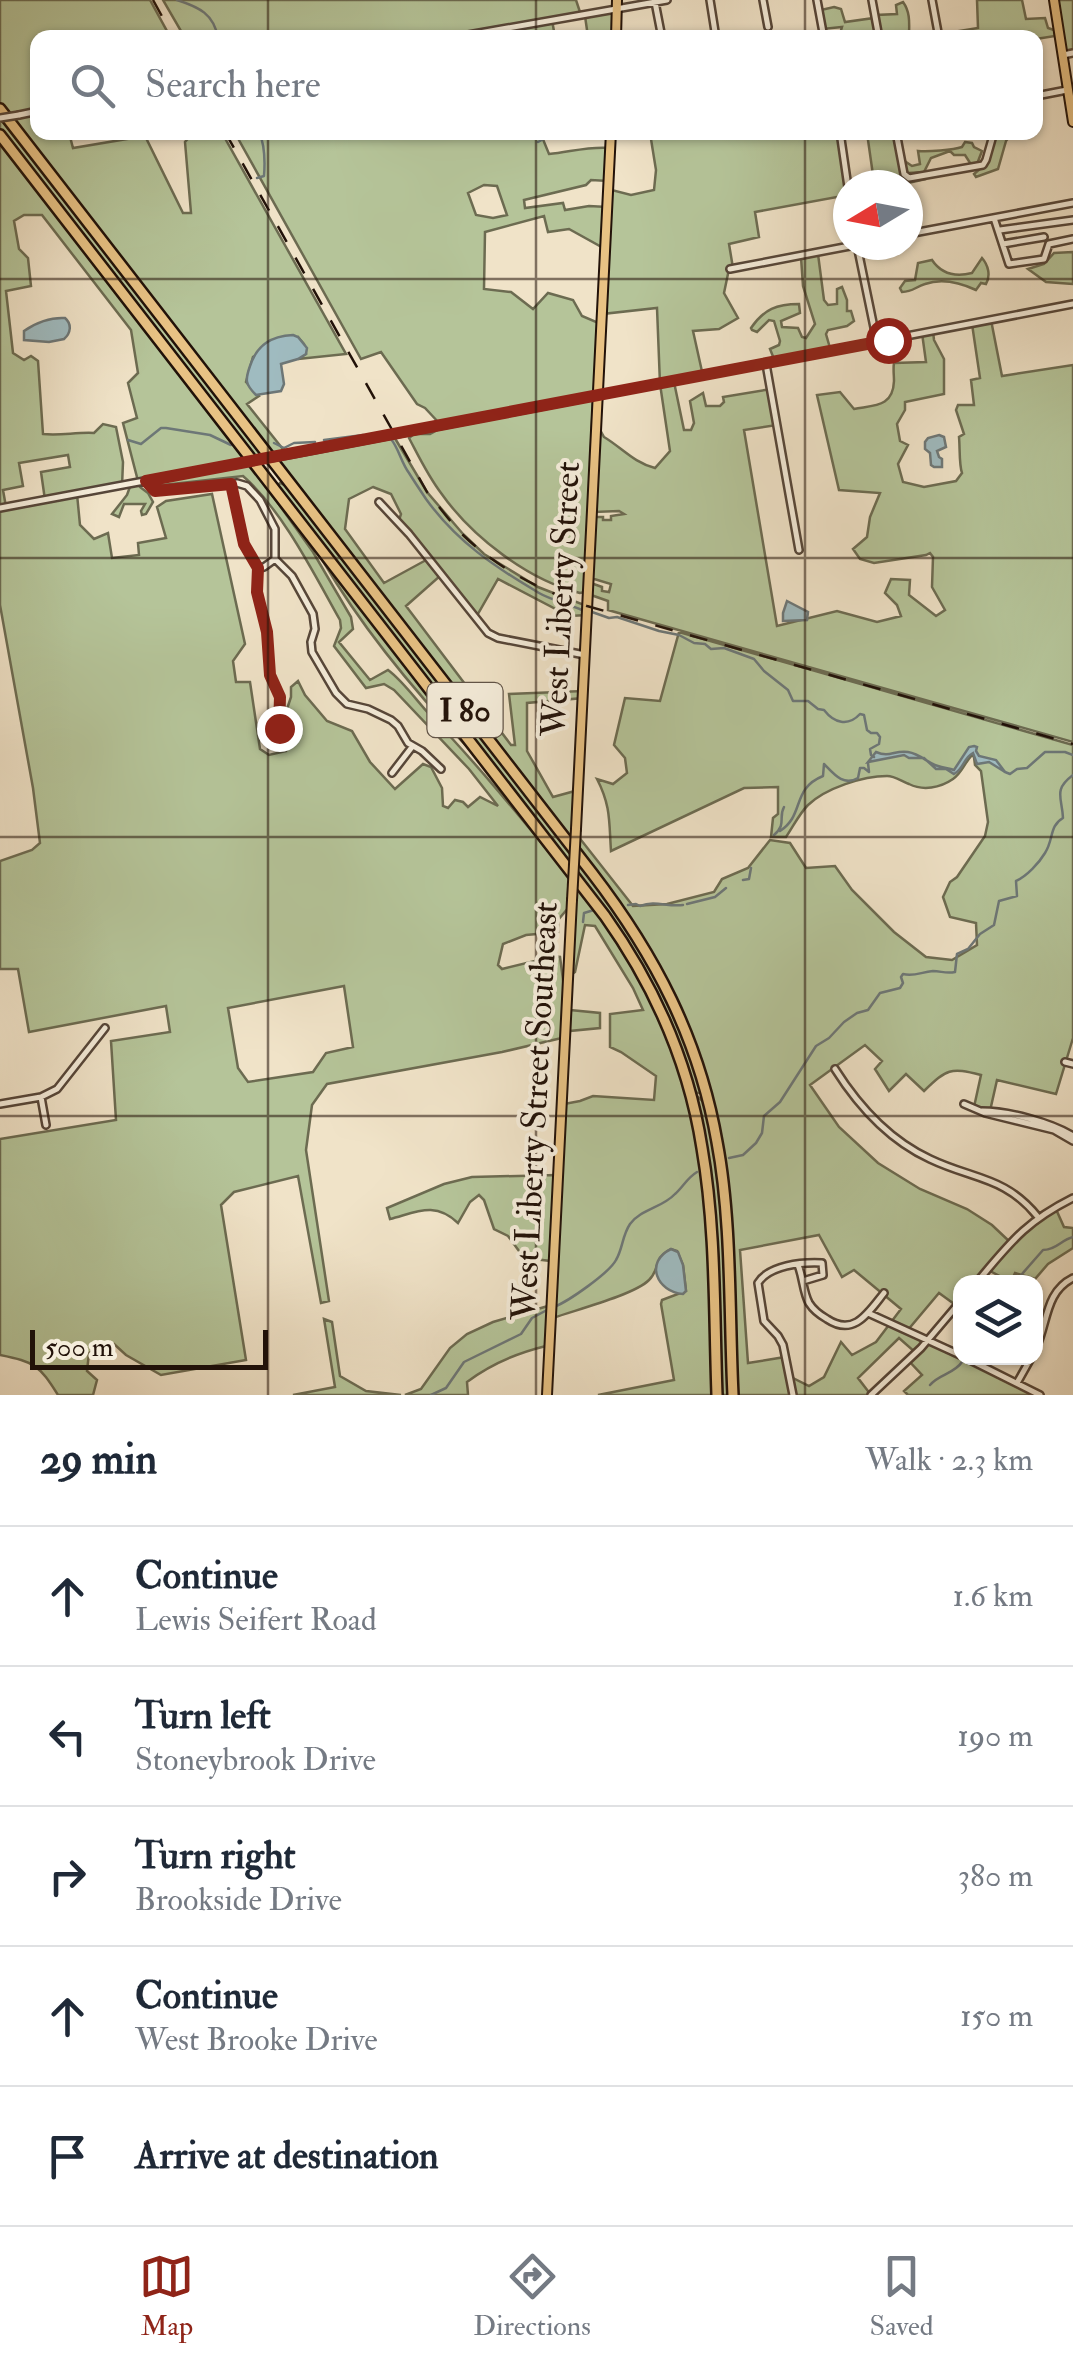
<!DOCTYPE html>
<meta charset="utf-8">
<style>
:root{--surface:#fff;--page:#f6f6f7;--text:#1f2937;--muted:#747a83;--line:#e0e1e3;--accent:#8f2418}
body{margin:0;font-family:"IM FELL Double Pica",serif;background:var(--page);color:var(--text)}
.controls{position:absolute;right:30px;bottom:30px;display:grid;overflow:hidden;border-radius:20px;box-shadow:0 2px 8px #0004}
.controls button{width:90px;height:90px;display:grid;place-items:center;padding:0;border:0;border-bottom:2px solid var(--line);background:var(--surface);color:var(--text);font:50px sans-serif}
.compass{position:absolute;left:833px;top:170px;width:90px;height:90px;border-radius:50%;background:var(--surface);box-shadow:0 2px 8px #0004;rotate:260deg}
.scale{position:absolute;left:30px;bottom:25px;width:238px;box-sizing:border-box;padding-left:10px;border:5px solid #221209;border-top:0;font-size:28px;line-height:35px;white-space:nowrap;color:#221209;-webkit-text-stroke:8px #f5eddb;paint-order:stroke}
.stop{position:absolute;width:30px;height:30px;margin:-22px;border:8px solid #8f2418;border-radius:50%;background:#fff}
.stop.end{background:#8f2418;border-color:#fff;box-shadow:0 2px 10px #0008}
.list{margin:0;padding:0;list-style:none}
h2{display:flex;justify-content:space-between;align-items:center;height:130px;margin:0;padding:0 40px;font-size:42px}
h2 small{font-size:32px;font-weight:400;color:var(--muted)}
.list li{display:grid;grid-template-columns:65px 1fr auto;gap:30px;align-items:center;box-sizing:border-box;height:140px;padding:0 40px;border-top:2px solid var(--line)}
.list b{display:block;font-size:38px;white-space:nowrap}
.list p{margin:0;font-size:32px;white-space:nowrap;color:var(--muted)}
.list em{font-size:32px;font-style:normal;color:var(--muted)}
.icon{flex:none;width:55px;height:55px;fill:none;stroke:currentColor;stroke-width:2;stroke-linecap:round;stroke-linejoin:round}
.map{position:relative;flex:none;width:1073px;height:1395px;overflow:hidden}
.search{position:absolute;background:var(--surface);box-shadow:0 2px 8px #0004;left:30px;right:30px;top:30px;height:110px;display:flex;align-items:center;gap:25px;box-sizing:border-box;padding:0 35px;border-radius:20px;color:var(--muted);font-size:38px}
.sheet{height:830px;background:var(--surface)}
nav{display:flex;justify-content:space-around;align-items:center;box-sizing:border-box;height:140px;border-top:2px solid var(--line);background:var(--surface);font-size:28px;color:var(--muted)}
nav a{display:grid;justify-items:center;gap:5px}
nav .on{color:var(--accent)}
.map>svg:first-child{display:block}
</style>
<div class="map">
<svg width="1073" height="1395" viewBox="0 0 1073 1395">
<rect width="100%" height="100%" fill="#f0e3c8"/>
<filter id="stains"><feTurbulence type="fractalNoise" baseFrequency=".002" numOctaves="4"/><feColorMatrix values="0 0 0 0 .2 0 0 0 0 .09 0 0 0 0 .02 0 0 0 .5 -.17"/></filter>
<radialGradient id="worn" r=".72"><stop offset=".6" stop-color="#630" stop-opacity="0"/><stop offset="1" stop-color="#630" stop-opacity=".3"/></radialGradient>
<path fill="#b5c499" stroke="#6c6b51" stroke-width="2.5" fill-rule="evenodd" d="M0 0H150L168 33 161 38H38L37 109 8 114 0 103Z
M163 0H576L581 15 552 20 555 37H500L499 30 452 38H185Z
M977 0H1022L1026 19 1045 18 1048 28 1054 30 1055 36 1036 39 959 37V31L978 28Z
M1054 0H1073V53L1063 55Z
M903 2C911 13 909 25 909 37H881L876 15 897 14 896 5Z
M834 7 841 9 845 22 874 18 877 35 839 37 842 27 823 29 821 10Z
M611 12 613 14V35L607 37H588L585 16Z
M37 114 38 132 69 133 73 148 145 136 183 213H191L185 142 193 133H222L346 354 298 359 306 354 304 344 298 337 253 357 246 382 259 396 247 404 286 453 272 455 11 118Z
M5 120 266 457 255 459 0 132V121Z
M462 132 463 136 477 135 482 132H540L549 154C570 152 589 146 610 148L608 181 591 180 586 185 524 200 525 208 563 203 565 210 589 206 607 207 608 189 631 195 654 190 656 170 650 133H840L848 183 873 175 867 133H895L903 177 926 179 899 185H848V195L755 212 759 237 729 244 733 268 729 269 724 293 738 318 719 329 693 331 703 376 674 382 684 430H691L694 423 690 401 703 393 706 406H720L724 402 723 397 771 389 777 425 744 430 777 626 837 611 877 622 901 616 897 605 885 593 891 579 910 580 909 595 936 616 945 610 932 587 933 557 930 553 926 555 874 563 860 559 853 549 867 537 870 517 880 493 839 490 817 395 840 392 854 409C875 405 893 407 894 381 894 375 893 369 894 363L926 362 922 333 933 331 934 340 944 359V394L905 402V410L897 424 900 441 908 445 898 464 903 482 924 487 956 481 962 473C959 465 960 447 959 437L964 434 956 410 958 405H974L971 380 980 378 972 324 991 320 1002 376 1073 365V742L608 610V601L591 595V583L602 587V591L609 592 611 584 591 578 594 517H603V520H611V516L624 514 619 511 594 512 599 428 604 437C621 447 634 463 655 468L670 451 660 384 657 308 602 314 605 249 569 229 548 232 544 216 485 232 484 289 511 292 533 309 548 293 573 300 582 316 601 324 598 396 440 424 425 408 417 404 381 352 361 359 235 133ZM484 185 497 186 507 215 493 218 476 215 468 193Z
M997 133H1012L1006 141 998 169 976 177 974 174 987 163Z
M0 141 246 461 138 481 123 423 137 418 128 383 138 373 131 330 42 215H24L14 221 19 249 28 258 31 286 6 291 13 353 24 360 31 356 38 361 43 434C60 436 76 432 94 433L103 424 116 427 123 462 122 486 77 494 80 525 94 539 108 533 112 558 139 555 138 543 166 538 157 507 166 501 212 494 245 644 233 661 236 682H250L260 749 269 755 286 751 285 715 291 697V687L298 681 305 695 327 721 352 731 370 762 395 789 423 764 431 767 442 788 443 806 448 808 455 800 463 802 468 807 480 797 498 806 469 769 394 690 384 684 366 688 334 646 341 628 340 620C314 574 283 511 243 476L154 486 155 483 250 464 313 552 351 617 353 629 339 642 370 680 388 670C403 681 416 700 430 715 480 767 525 823 571 879L569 907 558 920V932L526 935 503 944 498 965 502 969 535 961 540 955 560 957 564 987 566 1037 502 1052 327 1084 312 1105 306 1150 329 1301 321 1303 298 1176 234 1192 221 1205 246 1360 161 1375 126 1355 114 1344 89 1353 87 1371 97 1380 93 1395H58C39 1365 35 1362 0 1355V1139L116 1120 111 1041 170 1032 166 1006 29 1032 18 969H0V861L32 850 40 843 33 788 0 605ZM68 455 70 467 41 472 45 500 6 507 3 490 23 486 19 463ZM344 986 353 1047 326 1053 313 1072 248 1082 238 1068 228 1008Z
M965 142 972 143 974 147 982 151 977 164 972 166 965 155H954L950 151 931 158 924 172 908 173 903 164 906 162 912 166 920 164 918 151C928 152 953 150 962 147Z
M1073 252V284L1046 282 1028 269 1044 264 1054 253Z
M818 254 824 300 828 305 837 304V289L842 287 847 300V311H851L854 321 847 326 828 330 826 334 830 348 774 359 770 349 779 345 780 341 774 321 769 320 757 332 752 330 751 328C764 309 777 304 799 304L800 313 781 321 782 327 798 328 802 337 806 338 815 324 803 286 801 257Z
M982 258C988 265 991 275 986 284L981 283 976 290C961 283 942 278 925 284 915 287 913 292 902 292L900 288 905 281 915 280 918 263 932 260C942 275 956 277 972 273Z
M593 400 585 592 580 593C528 580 472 537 441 493 428 476 419 457 409 438L414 434H430L441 428Z
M393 435 427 492 463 534 484 554 538 587 587 606V615L569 616 498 579 475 619 441 575 406 606 511 745H515L509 694 583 691V698L527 703V751L553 797 575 791 573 842 275 460ZM373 487 391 494 401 514 398 523 428 559 384 583 345 529 349 499Z
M139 483 140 487 148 493 153 502 146 514 142 515 141 511 145 504H124L119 517 112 514 127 495 131 484Z
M280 483 286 486 325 532 572 850 571 868 277 486Z
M325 560 473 750 471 751C416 693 363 630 323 561Z
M679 632 1073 745V1038L1056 1094 997 1080 990 1111 974 1107 981 1075C950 1067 947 1069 924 1091L906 1074 889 1091 875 1069 882 1061 865 1045 810 1085 839 1127 878 1163 920 1189 967 1209 992 1225 1010 1242 1055 1207 1064 1227 1073 1228V1248L1048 1264 1035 1279 1015 1273 1011 1282H1003L1005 1279 988 1270 977 1282H960V1302L957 1306 939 1293 907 1331 957 1353 960 1345V1358H976L974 1361 1040 1395H908L904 1391 922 1375 908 1360 915 1352 899 1338 858 1378 871 1395H736L728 1192 704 1074 675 995 653 955 620 903 578 849V836L633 906 667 904 714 892 722 879 748 868 770 840 790 843 806 868 835 866 852 890 894 932 926 957 952 960 977 945 976 923 950 917 943 897 950 882 957 877 985 836 988 822 981 771 975 765 974 757 972 755C965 762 962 773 953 779 940 788 923 791 909 784 901 781 895 776 887 776 863 776 826 788 808 805 799 814 793 827 786 837H771L773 818 778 814V787L744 788 611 851C609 822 611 806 597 779L613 784 627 773 625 758 614 745 625 698 660 701ZM819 1235 842 1277 854 1270 901 1309 876 1342 852 1355 841 1342 824 1377 809 1386 789 1376 785 1357 748 1363 740 1250Z
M577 858 638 940 685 1035 702 1093H697L693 1088 670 1028 576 874Z
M576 885C651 969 696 1085 705 1197 710 1263 711 1329 713 1395H598L674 1380 661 1304 662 1300 686 1291 683 1265 677 1251 671 1249C653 1258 660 1270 649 1280 634 1295 575 1310 553 1318L564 1104 580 1101 593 1096 654 1100 656 1076 621 1052 610 1047V1014L643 1010 633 988 595 926 585 925 575 972 572 974Z
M570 1010 600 1013V1028L569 1031Z
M698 1097 705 1103 714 1138 723 1217 730 1395H719L713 1220 695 1100Z
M556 1175 551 1261 534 1259 519 1251 508 1236 494 1229 484 1200 479 1195 470 1202 458 1223C435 1201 417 1212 390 1219L387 1208 444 1184 472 1177Z
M548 1306 546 1346C517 1353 491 1364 467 1382L468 1395H405L421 1389 450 1348 467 1334 493 1322Z
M324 1319 332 1322 340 1376 366 1391 401 1395H293L335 1387Z"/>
<path fill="#9fbbc0" stroke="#6d7777" stroke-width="2.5" d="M65 318C72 324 71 333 64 339L49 342 24 340V331C35 323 51 317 65 318Z
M293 335 298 337 307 348 306 354 298 359 281 364 284 384 281 391 256 395C245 384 245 380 250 366 257 345 271 336 293 335Z
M939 435 944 437 946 447 937 451 939 457 942 459V467H934L931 465 930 453 925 449V442L928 438Z
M787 601 808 612 807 620 783 621V613Z
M974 746 977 747 976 751 979 756 996 760 1005 772 989 762 977 764 973 753C963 758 964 769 954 774L946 769H936L924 758H909L904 755 868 762 876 752C890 758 894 750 908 752 921 754 927 763 938 766 944 768 949 768 954 770L969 747Z
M671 1249 678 1252 683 1265 686 1291 683 1294C657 1292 644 1262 671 1249Z"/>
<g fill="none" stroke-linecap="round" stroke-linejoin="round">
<path stroke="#6d7777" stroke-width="2.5" d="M177 0C199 7 214 14 218 38
M551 135 557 132
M538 142 549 136
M257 178 264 176C265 163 265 145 259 132
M377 433 384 432
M369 435 373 434
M391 439C399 449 401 462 409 473 414 481 420 490 426 499 457 542 495 567 539 593 551 600 569 604 582 610
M128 440 141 444 161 428H166L210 435 231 445
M324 440 363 435
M274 443 284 448 294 443 315 442
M592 612 609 618 617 617 659 631 679 635 694 643 705 644 711 649 724 648 754 659 764 671 788 690 793 701H808L818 709 824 710C834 723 848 727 860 714L864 715 867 730 871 733H877L880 737 879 744 870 749 871 755 874 757
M1005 772 1010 774 1017 769 1027 768 1045 752H1065L1073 755
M780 831C805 815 791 789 823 776L824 764C833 773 843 787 858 778L860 768H864L869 772 868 763
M774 835C787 824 778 818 784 807
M743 880 749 879 751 868
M687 904 715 897 726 888
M628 905 636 904 640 906C656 900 666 907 683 905
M583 922 584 913 594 910
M729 1158 743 1155 756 1143 762 1133 764 1116 780 1102 816 1046 829 1038 844 1022 857 1013 868 1010 880 993 900 988 903 983 901 977 903 974C914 977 921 972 933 971 941 971 946 974 955 972L957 954 968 949 980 934 994 925 999 901 1017 896 1016 881C1027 876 1039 863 1045 853 1054 839 1049 826 1063 818 1062 797 1053 790 1073 775
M1015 1282 1043 1250C1056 1250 1061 1240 1073 1237
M554 1307C569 1301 609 1273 616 1260 623 1248 622 1236 630 1224 641 1209 662 1208 675 1194 683 1187 687 1178 697 1172
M930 1385C939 1374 954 1374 962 1362
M431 1395 446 1388 464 1362 521 1334 532 1318 547 1310"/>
<defs>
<path id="minor" d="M710 0 716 38
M763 0 768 27
M817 0 824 38
M872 0 879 38
M932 0 939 38
M655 2 662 38
M451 38 667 0
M1063 55 1073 53
M1036 96 1067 90
M19 115 38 111
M840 132 848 187
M896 132 904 174 909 178 983 165 986 160 994 132
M897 134 907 132
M994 218 1009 264 1044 259 1049 244 1073 239
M1000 230 1073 220
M908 234 1073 203
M1003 244 1044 237
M857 245 877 342
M730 269 855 245
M766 364 799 550
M287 455 1073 304
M147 481 155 491 237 483 247 486 260 500 275 529V559L292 576 313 614 315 629 311 642 312 652 336 693 347 704 368 709 391 720 398 726 408 743 422 751 441 769
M231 484 244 545 258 568 257 592 267 633 270 675 280 697 281 744
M379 502 409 534 488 633 498 638 585 655
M0 508 235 464
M258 568 264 567 275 559
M392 773 412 747
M1065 1062 1073 1064
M835 1069C859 1107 889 1140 930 1159 974 1180 1005 1176 1038 1217
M41 1097 46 1125
M0 1104 41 1097 57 1089 105 1028
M964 1104 985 1113 1054 1130 1073 1141
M982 1111C1008 1111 1050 1122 1073 1136
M798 1265C803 1277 803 1292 809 1303 814 1311 820 1315 827 1319 854 1337 868 1313 884 1293
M977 1282C1010 1243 1025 1222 1073 1198
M868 1313 960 1355
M1036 1348C1048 1322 1045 1292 1073 1278
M966 1358 1040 1395
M1017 1383 1031 1358
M793 1395 783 1345 778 1336 764 1321 758 1283C769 1265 802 1262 822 1263L823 1275 803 1281
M871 1395 921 1348 960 1302"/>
<path id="major" d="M1054 0 1073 122
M616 38 617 0
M576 829 611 132
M547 1395 572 900"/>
<path id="highway" d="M0 109 592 873C655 955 699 1039 717 1142 732 1221 729 1314 733 1395
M0 135 605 916C654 985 689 1064 702 1148 716 1229 714 1313 717 1395"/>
</defs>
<use href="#minor" stroke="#564639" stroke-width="10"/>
<use href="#major" stroke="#221209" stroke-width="12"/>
<use href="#highway" stroke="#221209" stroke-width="14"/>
<use href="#minor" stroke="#f5eddb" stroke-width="5"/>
<use href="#major" stroke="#e8c284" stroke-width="8"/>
<use href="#highway" stroke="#e8c284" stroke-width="9"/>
<path stroke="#221209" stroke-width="2.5" stroke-dasharray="18 18" stroke-linecap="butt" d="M153 0 174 38
M225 132 427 492C439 506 450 522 463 535 498 569 542 591 587 606L1073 744"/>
<defs>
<path id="minor-bridge" d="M0 118 19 115
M235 464 287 455"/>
<path id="major-bridge" d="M572 900 576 829"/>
</defs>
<use href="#minor-bridge" stroke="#564639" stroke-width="10" stroke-linecap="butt"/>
<use href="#major-bridge" stroke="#221209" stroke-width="12" stroke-linecap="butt"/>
<use href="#minor-bridge" stroke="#f5eddb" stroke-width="5"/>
<use href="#major-bridge" stroke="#e8c284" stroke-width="8"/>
</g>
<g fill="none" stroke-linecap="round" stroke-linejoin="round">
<path stroke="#8f2418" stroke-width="12" d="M279 728 280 697 270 675 267 632 257 592 258 568 244 544 231 484 155 491 146 481 888 340"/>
</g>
<path fill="none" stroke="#221209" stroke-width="2.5" stroke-opacity="0.55" d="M268 0V38M536 0V38M805 0V38M268 132V1395M536 132V1395M805 132V1395M0 279H1073M0 558H1073M0 837H1073M0 1116H1073"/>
<g text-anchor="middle" stroke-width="8" stroke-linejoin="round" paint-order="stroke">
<rect fill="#f5eddb" stroke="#615448" stroke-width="2.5" x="427.5" y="683" width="75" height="54" rx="8"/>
<g font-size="32" font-weight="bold" fill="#221209">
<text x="465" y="721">I 80</text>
</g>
<g font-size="35" fill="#221209" stroke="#f5eddb">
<text transform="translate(560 599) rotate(-87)" y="12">West Liberty Street</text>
<text transform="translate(534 1111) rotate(-87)" y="12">West Liberty Street Southeast</text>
</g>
</g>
<rect width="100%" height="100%" filter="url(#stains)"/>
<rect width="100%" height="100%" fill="url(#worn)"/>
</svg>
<div class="controls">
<button><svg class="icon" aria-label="layers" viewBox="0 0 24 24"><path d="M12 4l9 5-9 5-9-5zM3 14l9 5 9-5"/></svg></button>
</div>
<svg class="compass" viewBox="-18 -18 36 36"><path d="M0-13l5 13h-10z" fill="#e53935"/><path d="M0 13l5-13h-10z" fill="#747a83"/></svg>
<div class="scale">500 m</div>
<div class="stop" style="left:888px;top:340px"></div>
<div class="stop end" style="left:279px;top:728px"></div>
<div class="search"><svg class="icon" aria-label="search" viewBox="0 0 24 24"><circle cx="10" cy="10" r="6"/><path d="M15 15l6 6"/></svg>Search here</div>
</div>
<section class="sheet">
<h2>29 min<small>Walk · 2.3 km</small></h2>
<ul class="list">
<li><svg class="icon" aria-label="ahead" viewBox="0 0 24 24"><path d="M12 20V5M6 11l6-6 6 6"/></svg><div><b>Continue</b><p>Lewis Seifert Road</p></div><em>1.6 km</em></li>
<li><svg class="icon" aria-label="left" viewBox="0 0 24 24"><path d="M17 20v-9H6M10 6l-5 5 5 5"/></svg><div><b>Turn left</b><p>Stoneybrook Drive</p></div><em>190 m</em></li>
<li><svg class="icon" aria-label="right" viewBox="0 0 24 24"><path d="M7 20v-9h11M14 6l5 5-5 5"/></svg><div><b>Turn right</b><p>Brookside Drive</p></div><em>380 m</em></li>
<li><svg class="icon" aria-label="ahead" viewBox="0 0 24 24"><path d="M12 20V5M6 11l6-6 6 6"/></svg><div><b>Continue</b><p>West Brooke Drive</p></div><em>150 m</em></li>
<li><svg class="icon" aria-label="arrive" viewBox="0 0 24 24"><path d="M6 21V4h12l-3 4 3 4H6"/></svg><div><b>Arrive at destination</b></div></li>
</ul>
</section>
<nav>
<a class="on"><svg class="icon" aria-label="map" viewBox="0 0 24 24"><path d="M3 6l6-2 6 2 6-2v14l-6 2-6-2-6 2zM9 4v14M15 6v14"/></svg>Map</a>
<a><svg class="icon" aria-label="directions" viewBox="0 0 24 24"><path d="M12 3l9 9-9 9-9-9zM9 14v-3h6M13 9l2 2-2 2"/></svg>Directions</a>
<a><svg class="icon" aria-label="saved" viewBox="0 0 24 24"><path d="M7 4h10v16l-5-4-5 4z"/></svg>Saved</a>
</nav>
